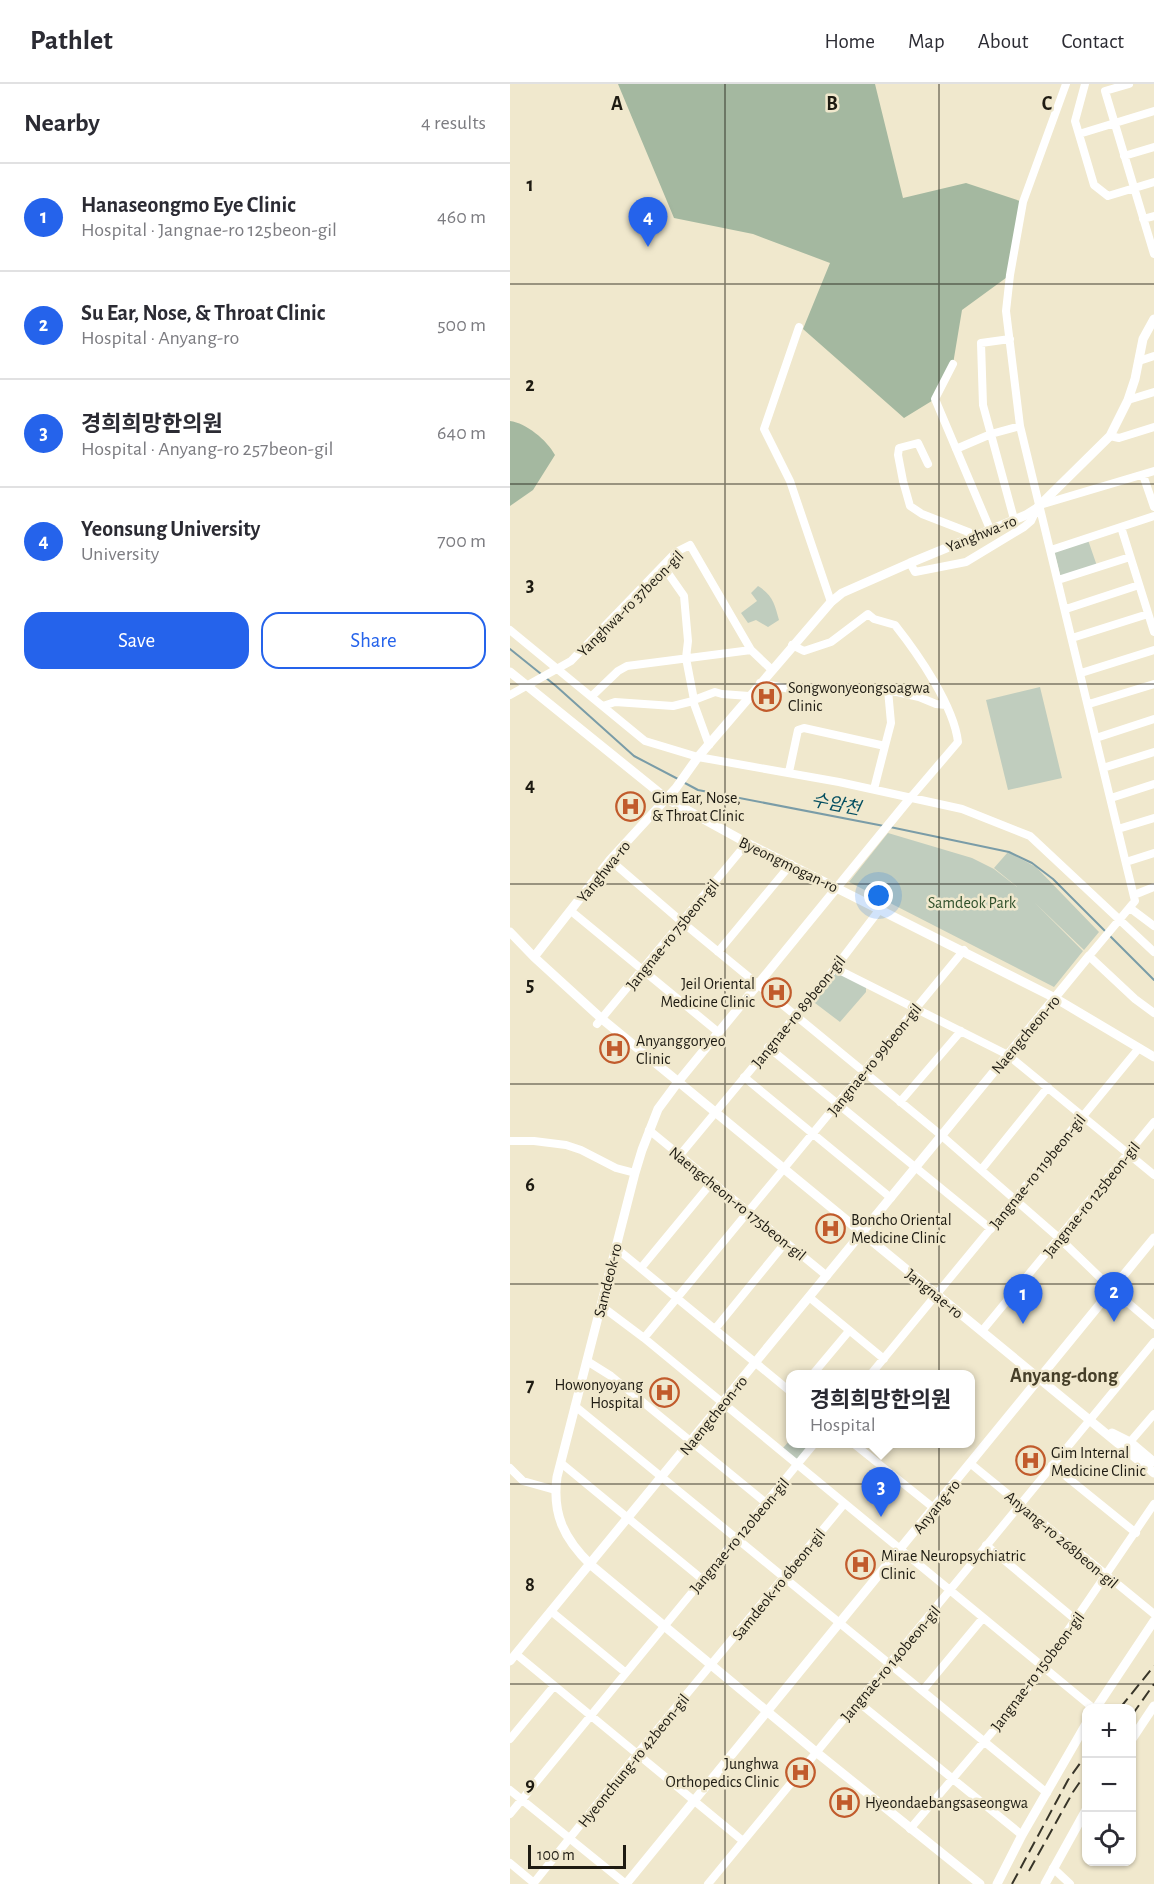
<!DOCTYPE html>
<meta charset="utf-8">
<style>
:root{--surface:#fff;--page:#f7f7f7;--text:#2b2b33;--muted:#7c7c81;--line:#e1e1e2;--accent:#2563eb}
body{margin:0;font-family:"Alegreya Sans","Noto Sans KR",sans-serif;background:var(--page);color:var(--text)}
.controls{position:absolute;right:18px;bottom:18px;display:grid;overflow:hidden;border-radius:12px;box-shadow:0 2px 4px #0004}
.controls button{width:54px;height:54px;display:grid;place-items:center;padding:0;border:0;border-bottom:2px solid var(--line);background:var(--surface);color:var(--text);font:30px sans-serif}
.scale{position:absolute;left:18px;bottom:15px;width:98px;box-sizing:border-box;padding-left:6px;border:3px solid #1e1b12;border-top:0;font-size:16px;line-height:21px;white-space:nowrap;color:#1e1b12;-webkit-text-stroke:4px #f0e8cd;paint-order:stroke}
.you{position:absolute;left:369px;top:812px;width:21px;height:21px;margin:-15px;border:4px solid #fff;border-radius:50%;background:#1a73e8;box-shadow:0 0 0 9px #1a73e833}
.badge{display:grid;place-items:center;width:39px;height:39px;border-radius:50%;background:var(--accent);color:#fff;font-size:20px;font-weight:700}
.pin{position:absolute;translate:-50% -50px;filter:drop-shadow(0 2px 3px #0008)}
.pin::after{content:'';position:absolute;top:32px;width:21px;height:18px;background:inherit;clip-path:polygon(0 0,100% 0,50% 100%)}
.popup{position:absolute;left:276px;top:1286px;width:189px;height:78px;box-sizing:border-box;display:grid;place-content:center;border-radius:12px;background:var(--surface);filter:drop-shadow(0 2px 4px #0005);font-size:20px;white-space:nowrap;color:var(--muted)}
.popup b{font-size:22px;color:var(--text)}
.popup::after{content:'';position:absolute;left:50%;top:100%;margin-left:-12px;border:12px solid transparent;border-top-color:var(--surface)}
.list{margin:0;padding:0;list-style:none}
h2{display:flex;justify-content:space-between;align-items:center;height:78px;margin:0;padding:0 24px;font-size:26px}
h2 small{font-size:20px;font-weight:400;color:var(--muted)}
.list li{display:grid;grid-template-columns:39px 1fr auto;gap:18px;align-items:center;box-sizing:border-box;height:108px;padding:0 24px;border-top:2px solid var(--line)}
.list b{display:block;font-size:22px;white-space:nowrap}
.list p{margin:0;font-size:20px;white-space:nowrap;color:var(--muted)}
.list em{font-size:20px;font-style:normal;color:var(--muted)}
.actions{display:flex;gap:12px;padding:18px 24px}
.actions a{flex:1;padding:14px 0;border:2px solid var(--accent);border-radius:18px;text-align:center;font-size:21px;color:var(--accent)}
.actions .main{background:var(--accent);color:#fff}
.icon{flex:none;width:33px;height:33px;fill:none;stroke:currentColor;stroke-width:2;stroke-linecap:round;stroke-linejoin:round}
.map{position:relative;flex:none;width:644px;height:1800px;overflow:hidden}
header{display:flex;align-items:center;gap:36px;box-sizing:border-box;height:84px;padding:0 30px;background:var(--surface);border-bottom:2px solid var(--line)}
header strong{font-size:28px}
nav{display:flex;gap:33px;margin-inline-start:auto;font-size:21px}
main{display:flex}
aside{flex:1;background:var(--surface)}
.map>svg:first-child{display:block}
</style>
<header>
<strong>Pathlet</strong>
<nav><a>Home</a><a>Map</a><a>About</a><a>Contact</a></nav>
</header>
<main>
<aside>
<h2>Nearby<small>4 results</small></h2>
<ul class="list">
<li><span class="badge">1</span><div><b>Hanaseongmo Eye Clinic</b><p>Hospital · Jangnae-ro 125beon-gil</p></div><em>460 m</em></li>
<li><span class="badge">2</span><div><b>Su Ear, Nose, &amp; Throat Clinic</b><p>Hospital · Anyang-ro</p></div><em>500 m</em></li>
<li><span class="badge">3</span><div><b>경희희망한의원</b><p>Hospital · Anyang-ro 257beon-gil</p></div><em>640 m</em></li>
<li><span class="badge">4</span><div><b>Yeonsung University</b><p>University</p></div><em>700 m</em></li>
</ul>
<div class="actions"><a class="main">Save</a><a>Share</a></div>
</aside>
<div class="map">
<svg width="644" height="1800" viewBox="0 0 644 1800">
<rect width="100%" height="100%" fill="#f0e8cd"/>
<path fill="#c0cdbe" d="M578 456 587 482 551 494 544 467Z
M248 502C263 511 265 521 269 536L258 543 246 536 238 539 231 529 247 517 241 509Z
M530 603 552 694 498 706 476 616Z
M378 749 462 774 484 785 511 806 484 784 498 768 526 783 589 848 574 866 525 819 573 867 544 903 339 798Z
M328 888 356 903V908L330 938 301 916 324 889Z
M281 1355V1360H300L286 1377 272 1365Z"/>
<path fill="#a4b8a0" d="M108 0H365L393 114 456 99 513 118 500 191 452 226 443 280 425 315 394 334 293 245 320 179 243 150 164 134Z
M0 337C16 339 37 356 45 371L23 406 0 422Z"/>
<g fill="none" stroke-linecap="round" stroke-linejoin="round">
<path stroke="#7a9ca7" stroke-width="2" d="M0 565 46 602 124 672 168 695
M173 698 188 706 374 742
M380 743 499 768 522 779 543 795 644 896"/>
<path stroke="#fff" stroke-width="8" d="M556 0 513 118 500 191 496 227 510 342 625 817 579 872 625 915 644 929
M575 0 565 37 584 101 598 112 644 98
M619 0 595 7 644 170
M569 50 644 27
M614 72 644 63
M633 135 644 132
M289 243 254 345 280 397 321 518
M500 255 471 259 473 321 504 435
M629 277 644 272
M443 280 425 315 480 445
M618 316 644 308
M600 352 609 354 644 343
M446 365 481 350 510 342
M418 380 408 359 389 364 388 371 393 397 400 422 412 430 466 451
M633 391 644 423
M530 421 644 387
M611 443 644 548
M541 466 644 432
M400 479 405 488 456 478 514 443 521 437 527 424
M153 482 174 512 178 557 176 574 184 616 183 617 199 661
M548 496 620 473
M556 525 629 501
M0 546 135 657 188 673 329 698 452 725 520 752 644 868
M562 554 638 530
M282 561 294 567 321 558 358 530 364 535 385 541C408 570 444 622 448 658L401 713
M571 589 644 566
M250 599 290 607 342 603 378 606 409 613 426 620 436 621
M0 611 61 577 166 468 180 461 241 566 262 586
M82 612 108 587 117 582 241 566
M184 616 205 608 212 610 239 612
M579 620 644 600
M93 622 105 618 163 622 183 617
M586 654 644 635
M375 662 381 639 378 606
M593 684 644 668
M279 688 288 646 294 644 375 662 364 705
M601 714 644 700
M608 745 644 734
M100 776 172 838 432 1052 549 1154 602 1205 644 1241
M616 778 644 769
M624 811 644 803
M620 824 644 842
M61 827 208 948
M208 868 281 780
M325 884 498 971 644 1091
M87 940 237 759
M258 963 481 1145
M234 993 381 1114
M390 1018 451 947
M139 1046 317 1192
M0 1057H24L56 1061 71 1066 106 1084 125 1089
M170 1071 325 884 370 825
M471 1086 538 1003
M106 1164 281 1308
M131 1184 202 1098
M299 1213 374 1275
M91 1224 98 1227 134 1254 583 1624
M205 1245 276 1158
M472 1247 644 1038
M134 1254 454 866
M77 1277 101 1292 256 1419
M303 1290 339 1247
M361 1290 629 964
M65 1322 537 1709
M620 1358 644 1330
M344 1360 425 1425
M51 1379 192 1495
M461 1380 644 1530
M542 1381 626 1449
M0 1384 13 1397 45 1406
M476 1461 566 1536
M42 1528 116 1589
M6 1570 233 1757
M413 1606 473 1534
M348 1618 512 1751
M0 1655 44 1602
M0 1706 116 1800
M0 1730 304 1360
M400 1745 505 1621 533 1583 644 1420
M0 1779 24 1799
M543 1784 560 1800
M23 1800 127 1670 334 1420
M198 1800 644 1258"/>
<path stroke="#fff" stroke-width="9" d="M0 588 157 715 237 759 545 914 644 973
M401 713 168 998 148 1025 132 1066 125 1089 47 1393C42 1430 54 1455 81 1481L306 1668 470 1800
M0 848 24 873 92 935 644 1389
M24 873 100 776 166 704 188 673 321 518 332 509 400 479 516 431 527 424 600 352 618 316 625 295 633 255 644 235
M602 1349 620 1358 644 1378
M0 1577 579 872
M586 1624 644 1537
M622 1655 644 1622
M116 1800 644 1154
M487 1800 512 1751 576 1640
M535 1800 576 1726"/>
<path stroke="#383529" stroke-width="2" stroke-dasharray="12 6" stroke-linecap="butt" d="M610 1624 644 1582
M622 1631 644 1600
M519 1787 563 1708 576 1689
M502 1800 558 1696 576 1671"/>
</g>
<path fill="none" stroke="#1e1b12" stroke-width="1.5" stroke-opacity="0.55" d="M215 0V1800M429 0V1800M0 200H644M0 400H644M0 600H644M0 800H644M0 1000H644M0 1200H644M0 1400H644M0 1600H644"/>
<defs>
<symbol id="hospital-ring" viewBox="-11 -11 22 22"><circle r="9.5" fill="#f0e8cd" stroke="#c15b2c" stroke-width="1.5"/><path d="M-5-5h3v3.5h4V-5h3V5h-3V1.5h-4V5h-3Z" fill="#c15b2c"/></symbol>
</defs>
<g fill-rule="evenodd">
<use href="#hospital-ring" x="240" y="596" width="33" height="33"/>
<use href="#hospital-ring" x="104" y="706" width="33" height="33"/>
<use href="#hospital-ring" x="250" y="892" width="33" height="33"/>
<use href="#hospital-ring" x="88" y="948" width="33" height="33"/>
<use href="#hospital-ring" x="304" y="1128" width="33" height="33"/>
<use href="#hospital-ring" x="138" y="1292" width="33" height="33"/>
<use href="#hospital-ring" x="504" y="1360" width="33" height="33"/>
<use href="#hospital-ring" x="334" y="1464" width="33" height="33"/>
<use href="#hospital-ring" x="274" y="1672" width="33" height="33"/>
<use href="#hospital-ring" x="318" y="1702" width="33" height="33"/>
</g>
<g text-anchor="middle" stroke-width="5" stroke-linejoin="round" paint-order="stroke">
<g font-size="16" fill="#1e1b12" stroke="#f0e8cd">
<text transform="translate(471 449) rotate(-22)" y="6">Yanghwa-ro</text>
<text transform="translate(120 519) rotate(-45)" y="6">Yanghwa-ro 37beon-gil</text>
<text transform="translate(279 780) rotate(26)" y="6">Byeongmogan-ro</text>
<text transform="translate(93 787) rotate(-51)" y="6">Yanghwa-ro</text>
<text transform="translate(162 850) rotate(-51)" y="6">Jangnae-ro 75beon-gil</text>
<text transform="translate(288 927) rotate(-51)" y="6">Jangnae-ro 89beon-gil</text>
<text transform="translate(515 950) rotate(-50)" y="6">Naengcheon-ro</text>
<text transform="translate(364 975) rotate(-51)" y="6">Jangnae-ro 99beon-gil</text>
<text transform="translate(527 1087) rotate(-51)" y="6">Jangnae-ro 119beon-gil</text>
<text transform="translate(581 1115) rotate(-51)" y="6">Jangnae-ro 125beon-gil</text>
<text transform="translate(228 1119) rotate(39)" y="6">Naengcheon-ro 175beon-gil</text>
<text transform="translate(97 1196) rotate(-76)" y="6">Samdeok-ro</text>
<text transform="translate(425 1209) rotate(39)" y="6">Jangnae-ro</text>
<text transform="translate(203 1331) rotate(-51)" y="6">Naengcheon-ro</text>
<text transform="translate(426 1422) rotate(-51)" y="6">Anyang-ro</text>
<text transform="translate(229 1451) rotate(-50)" y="6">Jangnae-ro 120beon-gil</text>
<text transform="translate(552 1455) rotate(40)" y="6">Anyang-ro 268beon-gil</text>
<text transform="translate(268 1500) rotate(-51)" y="6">Samdeok-ro 6beon-gil</text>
<text transform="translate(380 1579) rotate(-50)" y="6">Jangnae-ro 140beon-gil</text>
<text transform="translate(527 1587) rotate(-53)" y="6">Jangnae-ro 150beon-gil</text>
<text transform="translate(123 1676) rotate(-51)" y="6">Hyeonchung-ro 42beon-gil</text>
</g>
<g font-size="16" fill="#1e1b12" stroke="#f0e8cd" text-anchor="start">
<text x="278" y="609">Songwonyeongsoagwa<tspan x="278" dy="18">Clinic</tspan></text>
<text x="142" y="719">Gim Ear, Nose,<tspan x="142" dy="18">&amp; Throat Clinic</tspan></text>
<text x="245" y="905" text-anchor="end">Jeil Oriental<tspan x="245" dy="18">Medicine Clinic</tspan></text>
<text x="126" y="962">Anyanggoryeo<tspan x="126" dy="18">Clinic</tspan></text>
<text x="341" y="1141">Boncho Oriental<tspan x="341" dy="18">Medicine Clinic</tspan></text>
<text x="133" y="1306" text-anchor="end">Howonyoyang<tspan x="133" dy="18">Hospital</tspan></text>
<text x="541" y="1374">Gim Internal<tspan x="541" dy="18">Medicine Clinic</tspan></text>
<text x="371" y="1477">Mirae Neuropsychiatric<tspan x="371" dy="18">Clinic</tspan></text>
<text x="269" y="1685" text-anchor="end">Junghwa<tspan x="269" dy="18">Orthopedics Clinic</tspan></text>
<text x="355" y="1724">Hyeondaebangsaseongwa</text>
</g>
<g font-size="16" fill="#30502b" stroke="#f0e8cd">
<text x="462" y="824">Samdeok Park</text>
</g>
<g font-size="18" font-style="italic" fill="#054f61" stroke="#f0e8cd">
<text transform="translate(326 720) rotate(11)" y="6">수암천</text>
</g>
<g font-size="20" font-weight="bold" fill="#463f29" stroke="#f0e8cd">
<text x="554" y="1298">Anyang-dong</text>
</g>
</g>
<g font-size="20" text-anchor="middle" font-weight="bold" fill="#1e1b12" stroke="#f0e8cd" stroke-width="5" stroke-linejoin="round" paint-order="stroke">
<text x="107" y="26">A</text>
<text x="322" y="26">B</text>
<text x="537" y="26">C</text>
<text x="20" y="107">1</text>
<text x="20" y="307">2</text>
<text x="20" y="507">3</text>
<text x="20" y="707">4</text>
<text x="20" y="907">5</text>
<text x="20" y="1107">6</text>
<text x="20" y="1307">7</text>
<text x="20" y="1507">8</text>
<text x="20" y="1707">9</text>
</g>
</svg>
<div class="controls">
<button>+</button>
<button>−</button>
<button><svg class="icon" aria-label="locate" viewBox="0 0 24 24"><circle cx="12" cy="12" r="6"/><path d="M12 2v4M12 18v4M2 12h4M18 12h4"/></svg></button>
</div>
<div class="scale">100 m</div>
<div class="you"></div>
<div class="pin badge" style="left:513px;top:1240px">1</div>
<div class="pin badge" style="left:604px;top:1238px">2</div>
<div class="pin badge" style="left:371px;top:1433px">3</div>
<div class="popup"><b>경희희망한의원</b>Hospital</div>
<div class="pin badge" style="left:138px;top:163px">4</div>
</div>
</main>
